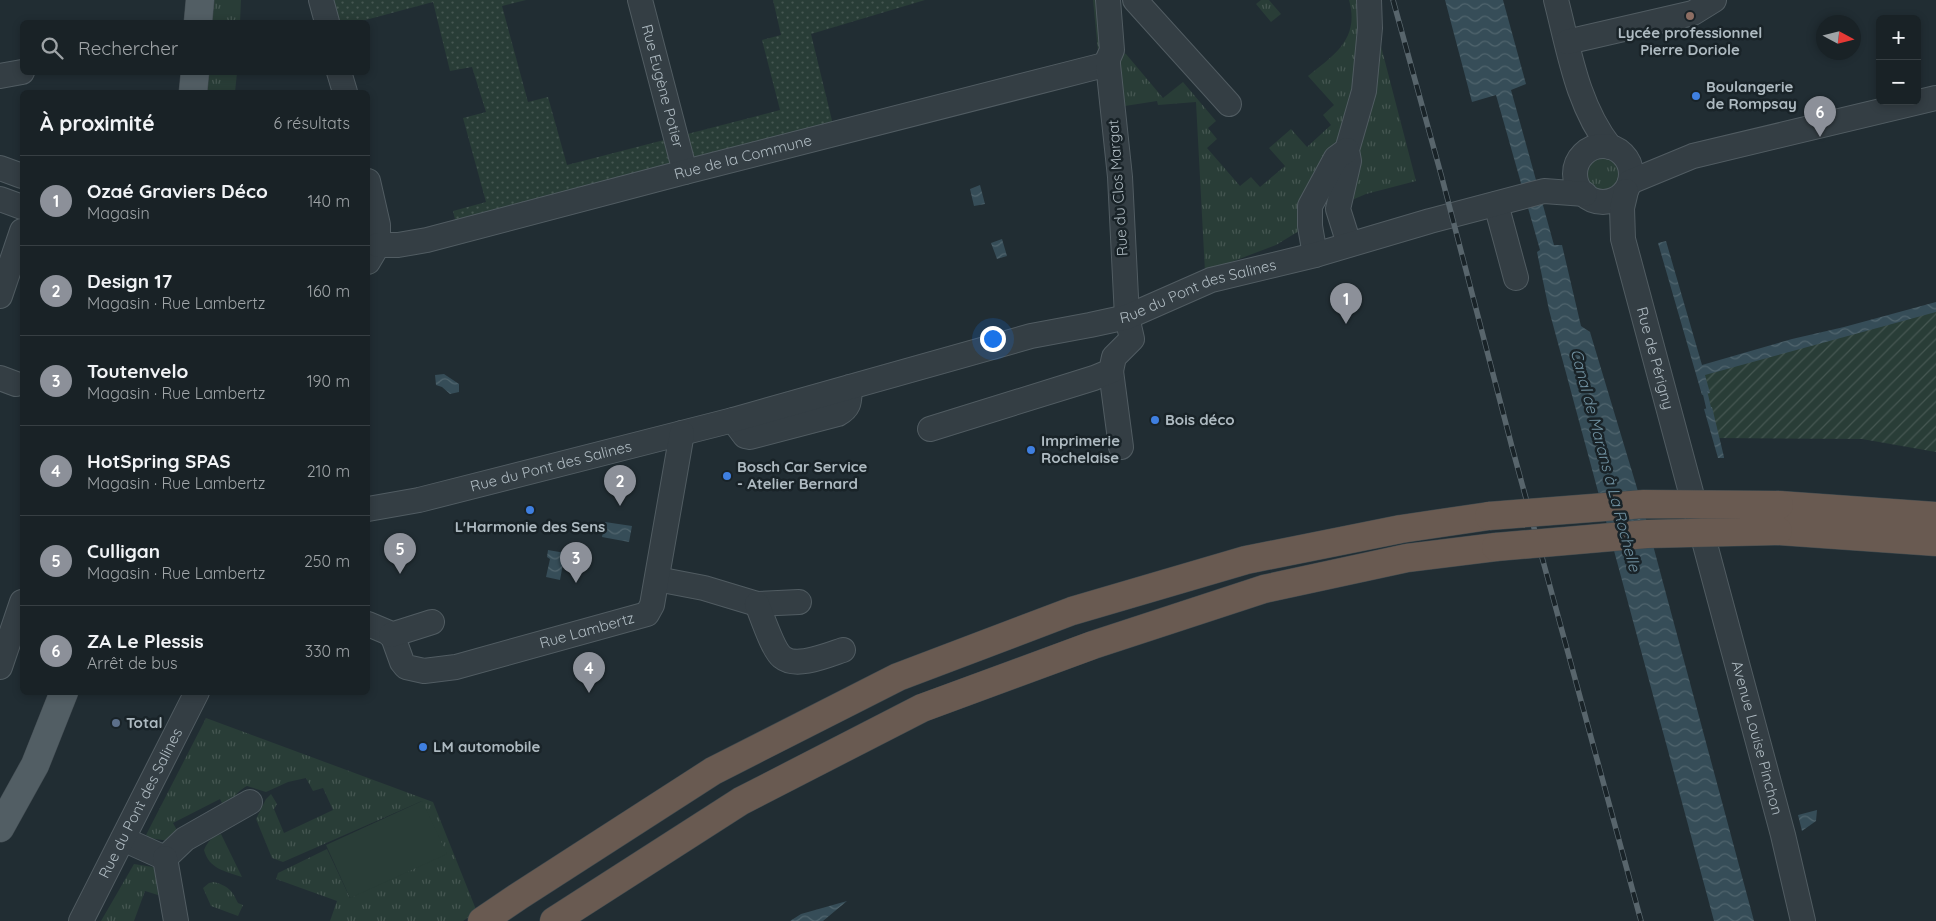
<!DOCTYPE html>
<html lang="fr">
<meta charset="utf-8">
<style>
:root{--surface:#192226;--page:#222a2e;--text:#f1f3f6;--muted:#9fa4a7;--line:#373f43;--accent:#8c9099}
body{margin:0;font-family:Quicksand,sans-serif;background:var(--page);color:var(--text)}
.controls{position:absolute;right:15px;top:15px;display:grid;overflow:hidden;border-radius:8px;box-shadow:0 2px 8px #0003}
.controls button{width:45px;height:45px;display:grid;place-items:center;padding:0;border:0;border-bottom:1px solid var(--line);background:var(--surface);color:var(--text);font:25px sans-serif}
.compass{position:absolute;left:1816px;top:15px;width:45px;height:45px;border-radius:50%;background:var(--surface);box-shadow:0 2px 8px #0003;rotate:97deg}
.you{position:absolute;left:992px;top:338px;width:18px;height:18px;margin:-12px;border:4px solid #fff;border-radius:50%;background:#1a73e8;box-shadow:0 0 0 8px #1a73e833}
.badge{display:grid;place-items:center;width:32px;height:32px;border-radius:50%;background:var(--accent);color:#fff;font-size:16px;font-weight:700}
.pin{position:absolute;translate:-50% -41px;filter:drop-shadow(0 1px 2px #0008)}
.pin::after{content:'';position:absolute;top:26px;width:18px;height:15px;background:inherit;clip-path:polygon(0 0,100% 0,50% 100%)}
.list{margin:0;padding:0;list-style:none}
h2{display:flex;justify-content:space-between;align-items:center;height:65px;margin:0;padding:0 20px;font-size:21px}
h2 small{font-size:16px;font-weight:400;color:var(--muted)}
.list li{display:grid;grid-template-columns:32px 1fr auto;gap:15px;align-items:center;box-sizing:border-box;height:90px;padding:0 20px;border-top:1px solid var(--line)}
.list b{display:block;font-size:19px;white-space:nowrap}
.list p{margin:0;font-size:16px;white-space:nowrap;color:var(--muted)}
.list em{font-size:16px;font-style:normal;color:var(--muted)}
.icon{flex:none;width:28px;height:28px;fill:none;stroke:currentColor;stroke-width:2;stroke-linecap:round;stroke-linejoin:round}
.map{position:relative;flex:none;width:1936px;height:921px;overflow:hidden}
.search{position:absolute;background:var(--surface);box-shadow:0 2px 8px #0003;left:20px;top:20px;width:350px;height:55px;display:flex;align-items:center;gap:12px;box-sizing:border-box;padding:0 18px;border-radius:8px;color:var(--muted);font-size:19px}
.panel{position:absolute;background:var(--surface);box-shadow:0 2px 8px #0003;left:20px;top:90px;width:350px;height:605px;border-radius:8px}
.map>svg:first-child{display:block}
</style>
<div class="map">
<svg width="1936" height="921" viewBox="0 0 1936 921">
<defs>
<pattern id="grass-tufts" width="24" height="20" patternUnits="userSpaceOnUse" patternTransform="scale(1.25)"><rect width="24" height="20" fill="#293d37"/><path d="M3 7l-1-3M5 7V3M7 7l1-3M15 17l-1-3M17 17v-4M19 17l1-3" fill="none" stroke="#465752"/></pattern>
<pattern id="park-dots" width="8" height="8" patternUnits="userSpaceOnUse" patternTransform="scale(1.25)"><rect width="8" height="8" fill="#293d37"/><path d="M2 2h.1M6 6h.1" fill="none" stroke="#465752" stroke-width="1.8" stroke-linecap="round"/></pattern>
<pattern id="garden-furrows" width="10" height="10" patternUnits="userSpaceOnUse" patternTransform="scale(1.25)"><rect width="10" height="10" fill="#293d37"/><path d="M-1 1l2-2M0 10L10 0M9 11l2-2" fill="none" stroke="#465752"/></pattern>
<pattern id="water-waves" width="16" height="10" patternUnits="userSpaceOnUse" patternTransform="scale(1.25)"><rect width="16" height="10" fill="#364d58"/><path d="M0 5q4-4 8 0t8 0" fill="none" stroke="#51656e"/></pattern>
</defs>
<rect width="100%" height="100%" fill="#212d33"/>
<path fill="url(#grass-tufts)" d="M200 0H241L240 22H198Z
M1093 0H1118L1123 53 1126 54 1163 98 1183 82 1216 121 1208 128 1217 139 1207 148 1240 186 1251 177 1260 187 1285 166 1269 148 1291 129 1307 147 1331 125 1323 115 1334 105 1308 76C1334 55 1360 39 1349 0H1369L1416 181 1366 194 1345 203 1349 161 1304 228 1276 245 1205 272 1196 102 1158 105 1157 101 1112 108 1108 59 1098 52Z
M1261 0H1269L1281 14 1271 22 1256 4Z
M195 73H237L235 92H193Z
M1582 174a22 22 0 1 1 44 0a22 22 0 1 1-44 0Z
M206 718 433 802 477 912 463 921H330L337 901 276 879 278 873 327 849 350 898 422 801 283 862 272 858 256 819 266 799 271 794 277 804 274 809 284 833 333 810 323 788 313 791 306 778 288 782 266 792 247 786C234 793 235 800 225 809L220 799 173 823 178 832 169 841 149 838 146 835Z
M221 834 242 877C225 871 209 869 204 850 208 841 212 837 221 834Z
M134 864 153 867 157 874 158 895 145 891 134 921H101Z
M214 882C228 886 232 890 238 903L243 905 238 916 211 906 203 888 209 883Z"/>
<path fill="url(#park-dots)" d="M321 0H526L502 6 528 102 548 97 567 165 780 110 762 40 781 35 773 0H925L811 34 835 133 458 232 453 211 486 202 463 118 486 112 472 67 450 71 433 2 358 22H327Z"/>
<path fill="url(#garden-furrows)" d="M1936 308V452L1862 439 1719 438 1700 372Z"/>
<path fill="#293d37" d="M422 801 447 854 350 898 326 845Z"/>
<path fill="url(#water-waves)" d="M1445 0H1503L1526 84 1511 90 1554 245H1562L1581 326 1590 332 1643 508 1754 921H1714L1549 310 1537 252 1540 250 1496 95 1472 102Z
M980 185 985 204 974 206 970 189Z
M1002 239 1007 256 997 259 991 243Z
M1666 241 1702 365 1792 339 1844 327 1936 302V312L1705 375 1710 393 1702 395 1658 243Z
M444 374 459 384V392L450 394 442 387 436 385 435 375Z
M1712 407 1724 457V458H1718L1704 409Z
M605 522 632 526 629 542 602 537Z
M548 550 565 553 560 580 546 577 550 559 547 557Z
M1817 810 1816 821 1802 831 1798 815Z
M847 901 823 921H790L801 914Z"/>
<g fill="none" stroke-linecap="round" stroke-linejoin="round">
<path stroke="#364d58" stroke-width="5" d="M1704 388 1710 414"/>
<defs>
<g id="minor">
<path d="M321 0 327 22"/>
<path id="s1" d="M640 0 685 172"/>
<path d="M1135 0 1229 104"/>
<path d="M1556 0C1569 50 1577 105 1610 147"/>
<path d="M1567 42 1693 13 1714 0"/>
<path d="M339 72 345 92"/>
<path d="M0 76 22 72"/>
<circle cx="1603" cy="174" r="28"/>
<path d="M0 168 22 176"/>
<path d="M368 181 378 225V245L368 262"/>
<path d="M1630 182 1693 156 1936 98"/>
<path id="s2" d="M1626 191 1622 208 1623 239 1783 835 1803 921"/>
<path d="M0 199 22 207"/>
<path d="M1496 204 1516 278"/>
<path d="M1349 244 1338 209 1349 161 1347 150 1364 91 1370 28 1369 0"/>
<path id="s3" d="M378 245H398L427 240 685 172 1108 64"/>
<path d="M1315 255 1310 226V206L1336 158 1347 150"/>
<path d="M0 296 22 231"/>
<path d="M1111 371 1121 447"/>
<path d="M0 378 16 384"/>
<path d="M733 420 745 436 750 437 838 414C851 407 849 400 850 387"/>
<path d="M930 429 1094 378 1111 371 1114 357 1132 339 1127 317 1120 177 1108 64V59L1112 50 1108 0"/>
<path id="s4" d="M368 509 419 500 733 420 1031 336 1090 325 1127 317 1211 280 1315 255 1430 221 1544 191 1585 194"/>
<path d="M657 579 704 588 757 604 799 602"/>
<path d="M757 604C762 616 773 650 782 657 796 669 828 655 843 650"/>
<path id="s5" d="M368 624 387 632 393 637 402 662 406 667 424 671 456 667 647 614 652 605 682 433"/>
<path d="M391 635 432 622"/>
<path d="M0 667 22 602"/>
<path d="M123 839 165 858"/>
<path d="M165 858 185 839 250 802"/>
<path d="M165 858 176 921"/>
<path id="s6" d="M81 921 197 692"/>
</g>
<path id="major" d="M198 22 200 0
M193 92 195 72
M0 828 35 765 64 692"/>
<path id="highway" d="M1779 505 1936 516
M1778 531 1936 542
M482 921 519 896 713 771 898 677 1072 611 1246 560 1401 529 1489 516
M554 921 741 801 922 708 1093 645 1264 589 1407 558 1496 547"/>
</defs>
<use href="#minor" stroke="#515c62" stroke-width="26"/>
<use href="#major" stroke="#404a50" stroke-width="29"/>
<use href="#highway" stroke="#3e494e" stroke-width="29"/>
<use href="#minor" stroke="#343e44" stroke-width="24"/>
<use href="#major" stroke="#525e64" stroke-width="28"/>
<use href="#highway" stroke="#695a51" stroke-width="28"/>
<defs>
<path id="rail" d="M1393 0 1442 178 1512 447 1641 921"/>
</defs>
<use href="#rail" stroke="#58656c" stroke-width="5.5"/>
<use href="#rail" stroke="#192328" stroke-width="4" stroke-dasharray="11" stroke-linecap="butt"/>
<defs>
<path id="highway-bridge" d="M1489 516 1644 504 1779 505
M1496 547 1647 534 1778 531"/>
</defs>
<use href="#highway-bridge" stroke="#3e494e" stroke-width="29" stroke-linecap="butt"/>
<use href="#highway-bridge" stroke="#695a51" stroke-width="28"/>
</g>
<circle fill="#8d6e63" stroke="#192328" stroke-width="2" cx="1690" cy="16" r="5"/>
<g fill="#3f7fe0" stroke="#192328" stroke-width="2">
<circle cx="1696" cy="96" r="5"/>
<circle cx="1155" cy="420" r="5"/>
<circle cx="1031" cy="450" r="5"/>
<circle cx="727" cy="476" r="5"/>
<circle cx="530" cy="510" r="5"/>
<circle cx="423" cy="747" r="5"/>
</g>
<circle fill="#5c6f8a" stroke="#192328" stroke-width="2" cx="116" cy="723" r="5"/>
<g text-anchor="middle" stroke-width="5" stroke-linejoin="round" paint-order="stroke">
<g font-size="15" font-weight="bold" fill="#aebac1" stroke="#192328" text-anchor="start">
<text x="1690" y="38" text-anchor="middle">Lycée professionnel<tspan x="1690" dy="17">Pierre Doriole</tspan></text>
<text x="1706" y="92">Boulangerie<tspan x="1706" dy="17">de Rompsay</tspan></text>
<text x="1165" y="425">Bois déco</text>
<text x="1041" y="446">Imprimerie<tspan x="1041" dy="17">Rochelaise</tspan></text>
<text x="737" y="472">Bosch Car Service<tspan x="737" dy="17">- Atelier Bernard</tspan></text>
<text x="530" y="532" text-anchor="middle">L'Harmonie des Sens</text>
<text x="126" y="728">Total</text>
<text x="433" y="752">LM automobile</text>
</g>
<g font-size="15" fill="#aebac1" stroke="#192328">
<text dy="5" stroke="none"><textPath href="#s1" startOffset="89">Rue Eugène Potier</textPath></text>
<text dy="5" stroke="none"><textPath href="#s3" startOffset="376">Rue de la Commune</textPath></text>
<text transform="translate(1118 188) rotate(-94)" y="5">Rue du Clos Margat</text>
<text dy="5" stroke="none"><textPath href="#s4" startOffset="859">Rue du Pont des Salines</textPath></text>
<text dy="5" stroke="none"><textPath href="#s2" startOffset="172">Rue de Périgny</textPath></text>
<text dy="5" stroke="none"><textPath href="#s4" startOffset="188">Rue du Pont des Salines</textPath></text>
<text dy="5" stroke="none"><textPath href="#s5" startOffset="248">Rue Lambertz</textPath></text>
<text dy="5" stroke="none"><textPath href="#s2" startOffset="565">Avenue Louise Pinchon</textPath></text>
<text dy="5" stroke="none"><textPath href="#s6" startOffset="132">Rue du Pont des Salines</textPath></text>
</g>
<g font-size="16" font-style="italic" fill="#7192a2" stroke="#192328">
<text transform="translate(1606 460) rotate(75)" y="6">Canal de Marans à La Rochelle</text>
</g>
</g>
</svg>
<div class="controls">
<button>+</button>
<button>−</button>
</div>
<svg class="compass" viewBox="-18 -18 36 36"><path d="M0-13l5 13h-10z" fill="#e53935"/><path d="M0 13l5-13h-10z" fill="#9fa4a7"/></svg>
<div class="you"></div>
<div class="pin badge" style="left:1346px;top:324px">1</div>
<div class="pin badge" style="left:620px;top:506px">2</div>
<div class="pin badge" style="left:576px;top:583px">3</div>
<div class="pin badge" style="left:589px;top:693px">4</div>
<div class="pin badge" style="left:400px;top:574px">5</div>
<div class="pin badge" style="left:1820px;top:137px">6</div>
<div class="search"><svg class="icon" aria-label="search" viewBox="0 0 24 24"><circle cx="10" cy="10" r="6"/><path d="M15 15l6 6"/></svg>Rechercher</div>
<section class="panel">
<h2>À proximité<small>6 résultats</small></h2>
<ul class="list">
<li><span class="badge">1</span><div><b>Ozaé Graviers Déco</b><p>Magasin</p></div><em>140 m</em></li>
<li><span class="badge">2</span><div><b>Design 17</b><p>Magasin · Rue Lambertz</p></div><em>160 m</em></li>
<li><span class="badge">3</span><div><b>Toutenvelo</b><p>Magasin · Rue Lambertz</p></div><em>190 m</em></li>
<li><span class="badge">4</span><div><b>HotSpring SPAS</b><p>Magasin · Rue Lambertz</p></div><em>210 m</em></li>
<li><span class="badge">5</span><div><b>Culligan</b><p>Magasin · Rue Lambertz</p></div><em>250 m</em></li>
<li><span class="badge">6</span><div><b>ZA Le Plessis</b><p>Arrêt de bus</p></div><em>330 m</em></li>
</ul>
</section>
</div>
